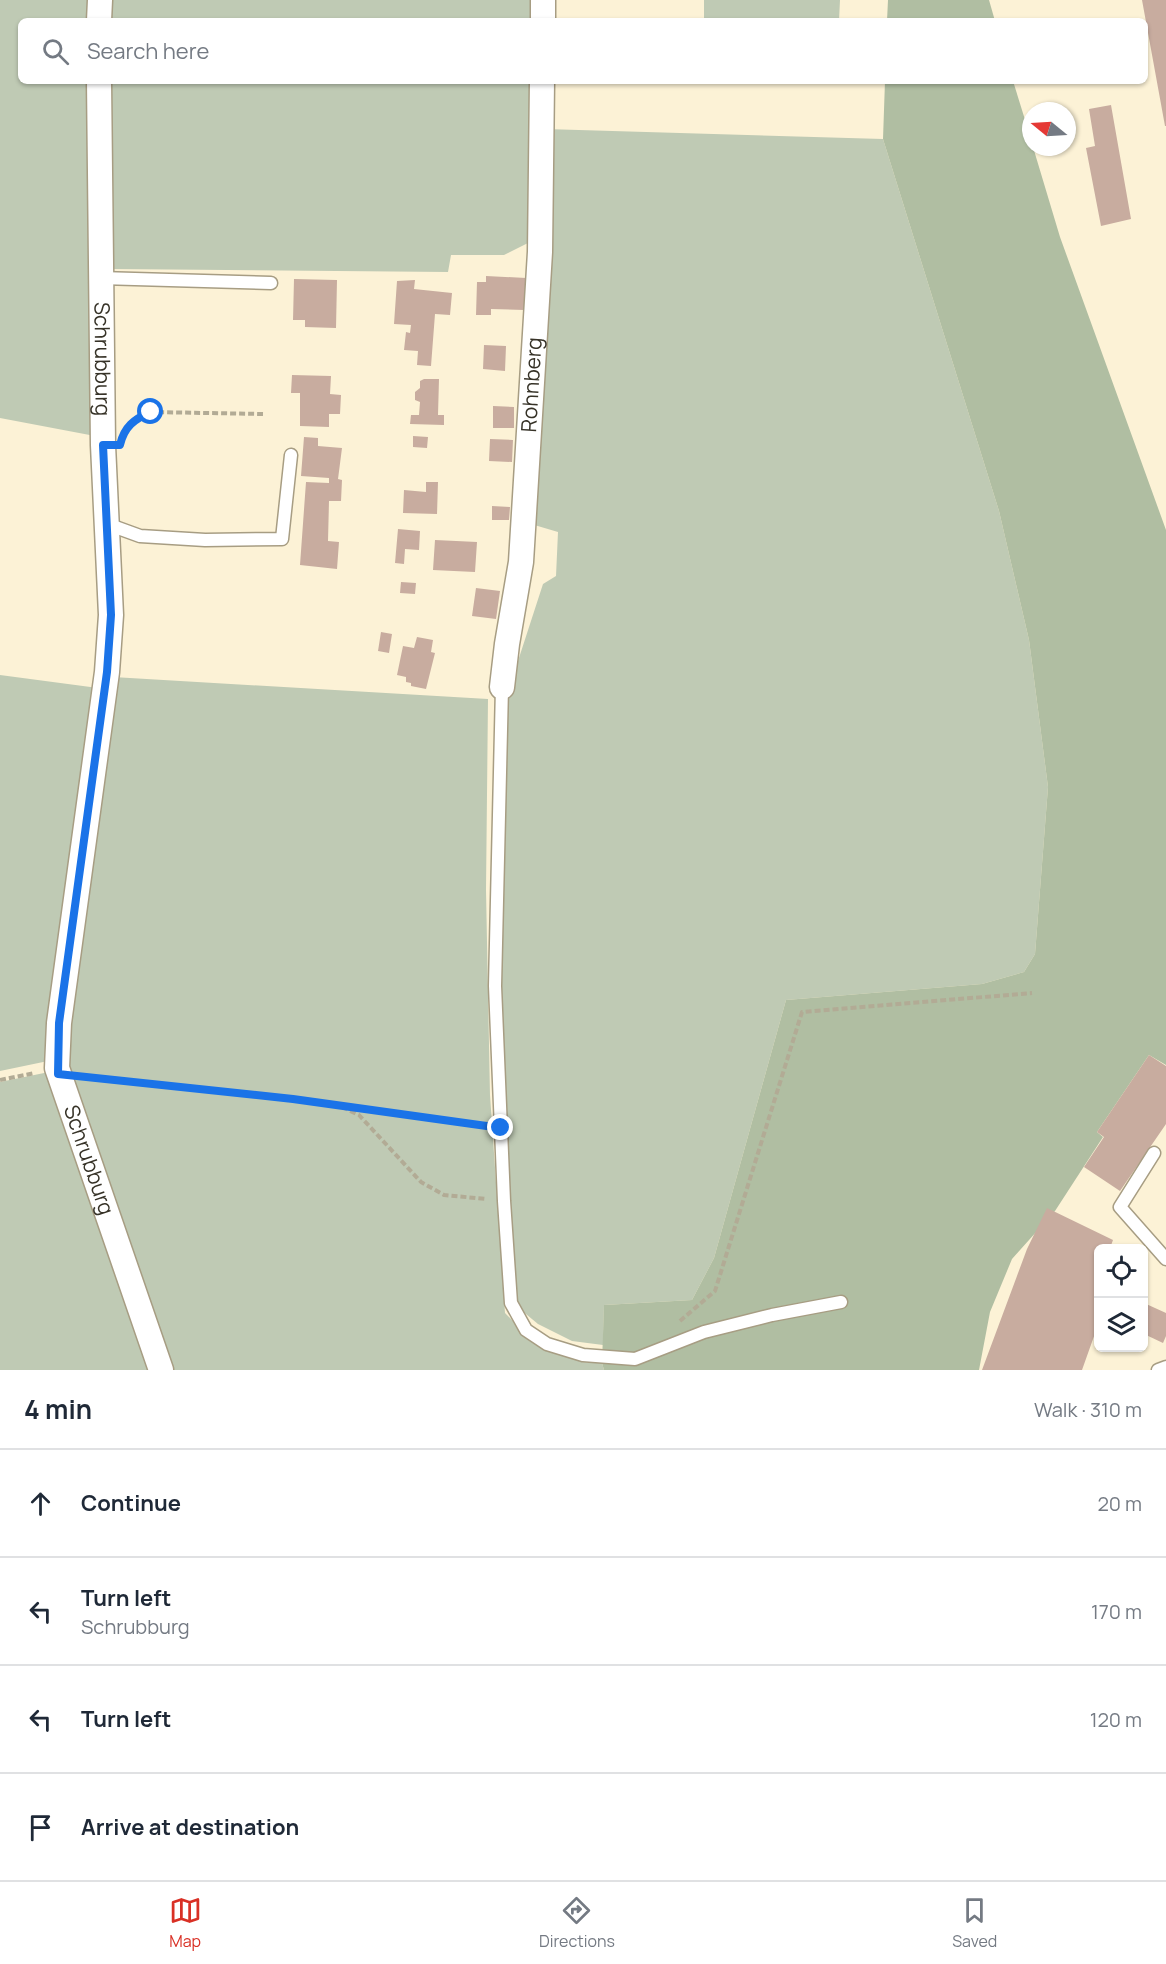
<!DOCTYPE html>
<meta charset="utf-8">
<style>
:root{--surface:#fff;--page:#f6f6f7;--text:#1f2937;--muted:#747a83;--line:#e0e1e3;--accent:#d93025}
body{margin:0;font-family:Manrope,sans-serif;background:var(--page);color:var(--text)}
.controls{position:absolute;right:18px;bottom:18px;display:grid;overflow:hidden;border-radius:9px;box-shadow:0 2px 4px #0004}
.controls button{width:54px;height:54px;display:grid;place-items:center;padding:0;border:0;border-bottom:2px solid var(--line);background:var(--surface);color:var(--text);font:30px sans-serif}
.compass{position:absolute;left:1022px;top:102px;width:54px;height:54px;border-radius:50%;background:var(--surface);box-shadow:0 2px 4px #0004;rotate:288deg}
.stop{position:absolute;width:18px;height:18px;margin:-14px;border:4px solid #1a73e8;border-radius:50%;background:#fff}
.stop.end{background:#1a73e8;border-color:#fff;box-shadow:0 2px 6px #0008}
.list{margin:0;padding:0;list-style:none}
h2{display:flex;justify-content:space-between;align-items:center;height:78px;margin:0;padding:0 24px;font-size:26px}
h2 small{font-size:20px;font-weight:400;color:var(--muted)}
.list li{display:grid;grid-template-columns:39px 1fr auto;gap:18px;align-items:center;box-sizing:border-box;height:108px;padding:0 24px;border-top:2px solid var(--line)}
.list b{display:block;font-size:22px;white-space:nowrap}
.list p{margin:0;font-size:20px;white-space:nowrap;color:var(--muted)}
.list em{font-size:20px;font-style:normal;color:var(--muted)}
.icon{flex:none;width:33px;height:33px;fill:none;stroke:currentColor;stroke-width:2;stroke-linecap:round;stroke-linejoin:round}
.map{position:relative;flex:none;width:1166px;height:1370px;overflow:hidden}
.search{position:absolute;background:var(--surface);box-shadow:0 2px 4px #0004;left:18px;right:18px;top:18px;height:66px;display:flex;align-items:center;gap:15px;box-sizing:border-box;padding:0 21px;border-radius:9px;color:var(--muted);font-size:22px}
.sheet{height:510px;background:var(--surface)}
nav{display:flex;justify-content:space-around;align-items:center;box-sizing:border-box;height:84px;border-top:2px solid var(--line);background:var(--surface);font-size:16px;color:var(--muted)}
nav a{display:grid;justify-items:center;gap:3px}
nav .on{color:var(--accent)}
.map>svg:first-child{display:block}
</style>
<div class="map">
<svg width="1166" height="1370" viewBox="0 0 1166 1370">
<rect width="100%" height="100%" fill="#fcf2d6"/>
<path fill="#bfcab4" d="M0 0H95V21H21V81H95V436L0 418Z
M109 0H540V21H109Z
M704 0H840L839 21H704Z
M109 81H537L532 241 504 255H451L448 272 109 269Z
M545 129 883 139 999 511 1029 640 1048 787 1035 954 1024 972 982 984 786 1000 714 1258 692 1300 604 1305 603 1345 572 1341 538 1324 515 1305 501 994 506 698 543 584 556 576 558 532 531 524Z
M0 675 98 688 48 1061 0 1071Z
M113 677 488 699 486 890 490 1095 505 1313 532 1340 581 1362 602 1363 604 1370H167L62 1065Z
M49 1072 152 1370H0V1082Z"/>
<path fill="#b0bea2" d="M888 0H989L995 21H887Z
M885 81H1013L1031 139V147H1033L1060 237 1166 530V1065L1149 1055 1097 1132 1103 1137 1055 1211 1012 1259 990 1312 979 1370H604L602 1363 604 1305 692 1300 714 1258 786 1000 982 984 1024 972 1035 954 1048 787 1029 640 999 511 883 139Z"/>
<path fill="#c8ac9f" d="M1142 0H1166V126H1165Z
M1111 105 1131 219 1101 226 1086 148 1095 146 1089 109Z
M486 276 526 278 524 310 491 309V315H476L477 282H486Z
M294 279 337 280 336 328 305 327V320H293Z
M415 280 414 289 452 293 450 315 435 314 431 366 417 365 418 351 404 350 406 332 410 333 411 325 394 324 397 281Z
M484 345 506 346 505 371 483 369Z
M292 375 331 376 330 394 341 395 340 414H329V427L300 426V393H291Z
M424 379H439L438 415H444V425L410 424 411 415H419L420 402 415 400V392L420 388V381Z
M493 406 514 407V428H493Z
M413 436 428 437 427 448 413 447Z
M304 437 318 438V446L342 448 338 479 342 480 341 501H329L328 541 339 542 337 569 300 565 306 482 329 483V478L301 476Z
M490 439 513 440 512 462 489 461Z
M426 482H438L437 514 403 513 404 490 426 492Z
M492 506 510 507 509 520H492Z
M398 529 420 531 419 550 405 549 404 564 395 563Z
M435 540 477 542 475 572 433 570Z
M401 582 416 583 415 594 400 593Z
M476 588 500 591 496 619 472 616Z
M381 632 392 634 389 653 378 651Z
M417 637 433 640 431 652 435 653 426 689 411 686V683L406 682V677L397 675 403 646 414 648Z
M1149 1055 1166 1066V1124L1120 1191 1084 1167 1104 1137 1097 1132Z
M1047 1208 1113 1240 1110 1248H1098V1272L1095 1280 1098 1282V1325L1082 1370H982L1027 1249Z
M1144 1303 1166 1313V1336L1163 1343 1144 1334Z"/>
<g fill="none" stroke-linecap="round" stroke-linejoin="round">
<defs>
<path id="service" d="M100 278 271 283
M107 524 140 536 205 540 282 539 291 455
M502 687 495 986 504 1201 511 1303 526 1330 547 1344 583 1355 635 1359 704 1332 772 1315 841 1302
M1154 1153 1120 1207 1166 1259
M1158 1370 1166 1367"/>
<g id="minor">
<path d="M99 21 100 0"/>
<path d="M543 21V0"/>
<path id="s1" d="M99 81 103 445 111 615 107 672 59 1023 57 1068 161 1370"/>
<path id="s2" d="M502 687 507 644 521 562 540 252 542 81"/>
</g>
</defs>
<use href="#service" stroke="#a79d83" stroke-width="15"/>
<use href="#minor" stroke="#a79d83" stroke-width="27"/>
<path stroke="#b2ab95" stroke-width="4" stroke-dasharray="6 3" stroke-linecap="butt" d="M127 427 136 418 151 412 263 414
M86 1077 293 1099 483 1126
M0 1080 35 1073
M342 1107 359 1115 421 1182 444 1195 486 1199
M680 1321 715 1291 802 1012 1032 993"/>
<use href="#service" stroke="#fff" stroke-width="12"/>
<use href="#minor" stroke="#fff" stroke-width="24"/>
</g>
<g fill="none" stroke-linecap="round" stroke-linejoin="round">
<path stroke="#1a73e8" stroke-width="8" d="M151 412C134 419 124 427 120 445H103L111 615 107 672 59 1023 58 1074 293 1099 501 1128"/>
</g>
<g text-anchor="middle" stroke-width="4.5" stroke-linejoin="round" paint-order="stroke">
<g font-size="21" fill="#363227" stroke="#fcf2d6">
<text dy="7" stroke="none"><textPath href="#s1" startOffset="278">Schrubburg</textPath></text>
<text dy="7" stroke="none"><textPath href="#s2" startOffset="304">Rohnberg</textPath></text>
<text dy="7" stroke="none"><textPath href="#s1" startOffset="1088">Schrubburg</textPath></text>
</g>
</g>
</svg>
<div class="controls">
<button><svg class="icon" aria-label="locate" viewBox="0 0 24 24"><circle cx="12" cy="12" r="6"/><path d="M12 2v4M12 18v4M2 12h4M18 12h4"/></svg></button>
<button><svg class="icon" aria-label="layers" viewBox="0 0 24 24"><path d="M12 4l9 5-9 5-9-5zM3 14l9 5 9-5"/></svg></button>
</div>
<svg class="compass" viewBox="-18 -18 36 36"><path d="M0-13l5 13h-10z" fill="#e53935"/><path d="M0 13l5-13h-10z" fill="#747a83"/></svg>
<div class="stop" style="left:151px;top:412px"></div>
<div class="stop end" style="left:501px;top:1128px"></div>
<div class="search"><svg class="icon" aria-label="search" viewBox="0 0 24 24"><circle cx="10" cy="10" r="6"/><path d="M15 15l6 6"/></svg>Search here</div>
</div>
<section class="sheet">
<h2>4 min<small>Walk · 310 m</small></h2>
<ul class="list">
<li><svg class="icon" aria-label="ahead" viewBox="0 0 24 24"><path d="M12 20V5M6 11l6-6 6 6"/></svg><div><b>Continue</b></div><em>20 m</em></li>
<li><svg class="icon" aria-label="left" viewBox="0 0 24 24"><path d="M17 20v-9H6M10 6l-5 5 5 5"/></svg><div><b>Turn left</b><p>Schrubburg</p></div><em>170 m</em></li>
<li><svg class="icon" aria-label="left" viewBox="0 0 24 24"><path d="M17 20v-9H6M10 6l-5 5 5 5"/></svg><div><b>Turn left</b></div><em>120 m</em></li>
<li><svg class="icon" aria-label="arrive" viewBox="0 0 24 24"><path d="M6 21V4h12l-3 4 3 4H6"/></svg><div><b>Arrive at destination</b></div></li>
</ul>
</section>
<nav>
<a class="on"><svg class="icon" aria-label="map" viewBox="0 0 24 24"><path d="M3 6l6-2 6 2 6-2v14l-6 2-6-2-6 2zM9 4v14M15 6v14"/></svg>Map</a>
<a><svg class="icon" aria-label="directions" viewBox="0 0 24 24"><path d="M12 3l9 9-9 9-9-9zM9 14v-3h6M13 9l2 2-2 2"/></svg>Directions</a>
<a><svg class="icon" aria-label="saved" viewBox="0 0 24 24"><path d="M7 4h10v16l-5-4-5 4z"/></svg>Saved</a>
</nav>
